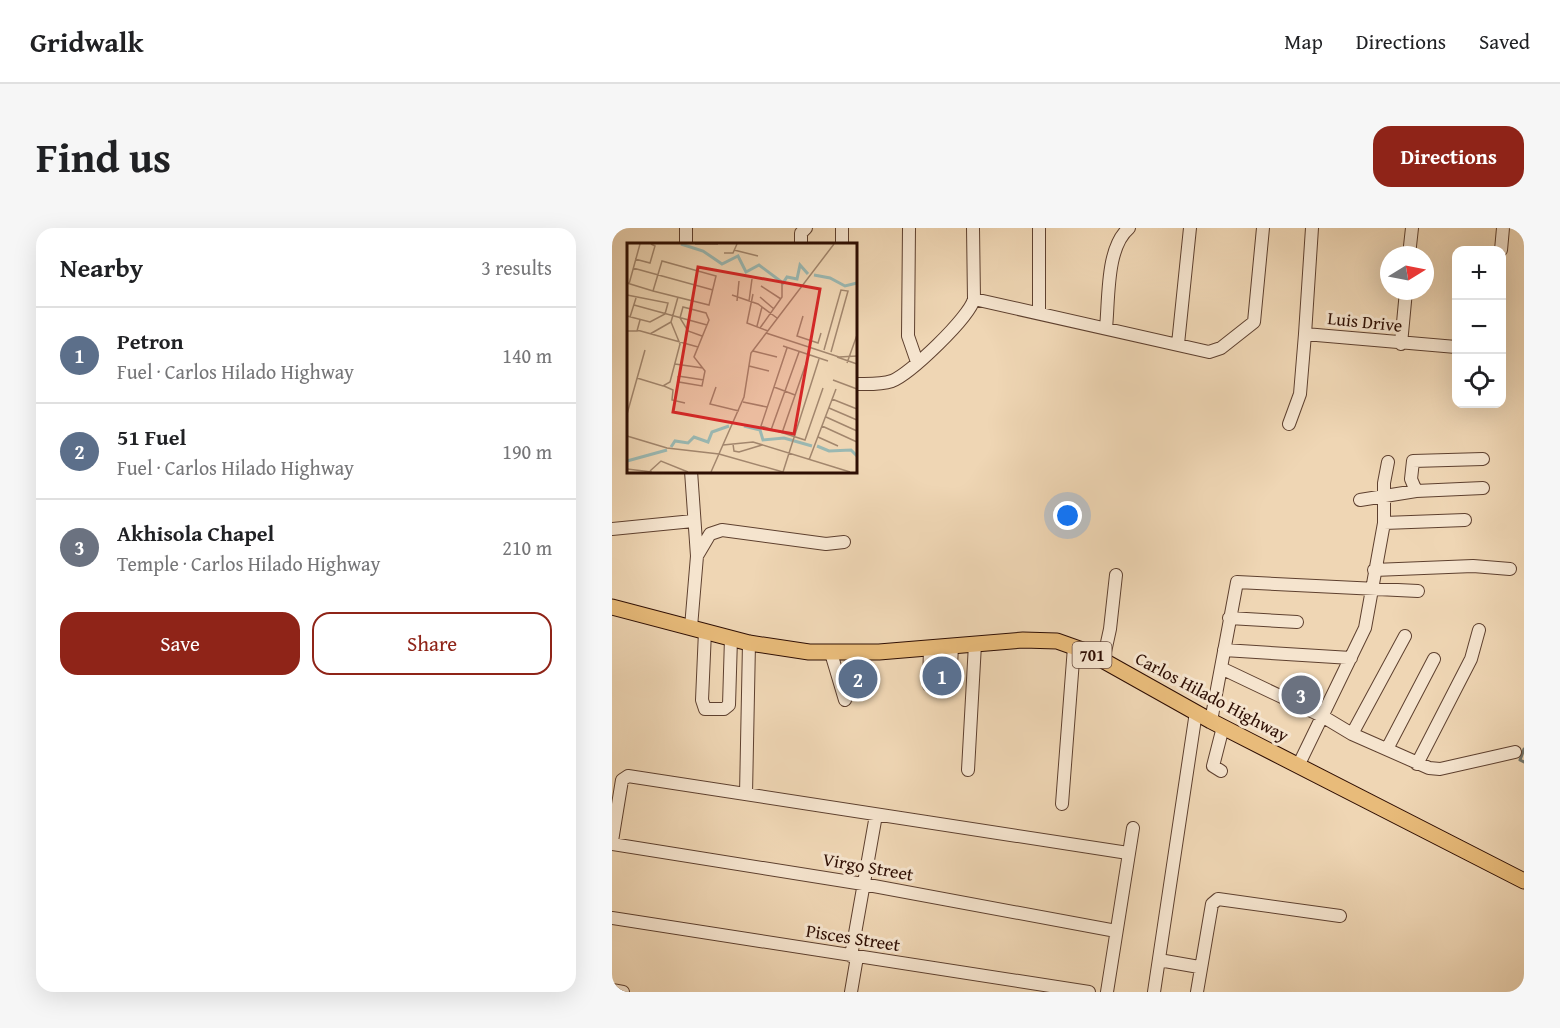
<!DOCTYPE html>
<meta charset="utf-8">
<style>
:root{--surface:#fff;--page:#f6f6f6;--text:#202124;--muted:#757577;--line:#e0e0e0;--accent:#8f2418}
body{margin:0;font-family:"Gentium Book Plus",serif;background:var(--page);color:var(--text)}
.controls{position:absolute;right:18px;top:18px;display:grid;overflow:hidden;border-radius:12px;box-shadow:0 6px 24px #0002}
.controls button{width:54px;height:54px;display:grid;place-items:center;padding:0;border:0;border-bottom:2px solid var(--line);background:var(--surface);color:var(--text);font:30px sans-serif}
.compass{position:absolute;left:768px;top:18px;width:54px;height:54px;border-radius:50%;background:var(--surface);box-shadow:0 6px 24px #0002;rotate:80deg}
.you{position:absolute;left:456px;top:288px;width:21px;height:21px;margin:-15px;border:4px solid #fff;border-radius:50%;background:#1a73e8;box-shadow:0 0 0 9px #1a73e833}
.badge{display:grid;place-items:center;width:39px;height:39px;border-radius:50%;background:var(--accent);color:#fff;font-size:20px;font-weight:700}
.pin{position:absolute;translate:-50% -50%;border:3px solid #fff;box-shadow:0 2px 6px #0006}
.list{margin:0;padding:0;list-style:none}
h2{display:flex;justify-content:space-between;align-items:center;height:78px;margin:0;padding:0 24px;font-size:26px}
h2 small{font-size:20px;font-weight:400;color:var(--muted)}
.list li{display:grid;grid-template-columns:39px 1fr auto;gap:18px;align-items:center;box-sizing:border-box;height:96px;padding:0 24px;border-top:2px solid var(--line)}
.list b{display:block;font-size:22px;white-space:nowrap}
.list p{margin:0;font-size:20px;white-space:nowrap;color:var(--muted)}
.list em{font-size:20px;font-style:normal;color:var(--muted)}
.actions{display:flex;gap:12px;padding:18px 24px}
.actions a{flex:1;padding:14px 0;border:2px solid var(--accent);border-radius:18px;text-align:center;font-size:21px;color:var(--accent)}
.actions .main{background:var(--accent);color:#fff}
.icon{flex:none;width:33px;height:33px;fill:none;stroke:currentColor;stroke-width:2;stroke-linecap:round;stroke-linejoin:round}
.map{position:relative;flex:none;width:912px;height:764px;overflow:hidden;border-radius:18px}
header{display:flex;align-items:center;gap:36px;box-sizing:border-box;height:84px;padding:0 30px;background:var(--surface);border-bottom:2px solid var(--line)}
header strong{font-size:28px}
nav{display:flex;gap:33px;margin-inline-start:auto;font-size:21px}
.intro{display:flex;align-items:center;justify-content:space-between;box-sizing:border-box;height:144px;padding:0 36px}
h1{margin:0;font-size:42px}
.button{padding:15px 27px;border-radius:18px;background:var(--accent);color:#fff;font-size:21px;font-weight:700}
main{display:flex;gap:36px;padding:0 36px}
aside{flex:1;background:var(--surface);border-radius:18px;box-shadow:0 6px 24px #0002}
.map>svg:first-child{display:block}
</style>
<header>
<strong>Gridwalk</strong>
<nav><a>Map</a><a>Directions</a><a>Saved</a></nav>
</header>
<div class="intro"><h1>Find us</h1><a class="button">Directions</a></div>
<main>
<aside>
<h2>Nearby<small>3 results</small></h2>
<ul class="list">
<li><span class="badge" style="background:#5c6f8a">1</span><div><b>Petron</b><p>Fuel · Carlos Hilado Highway</p></div><em>140 m</em></li>
<li><span class="badge" style="background:#5c6f8a">2</span><div><b>51 Fuel</b><p>Fuel · Carlos Hilado Highway</p></div><em>190 m</em></li>
<li><span class="badge" style="background:#6b7280">3</span><div><b>Akhisola Chapel</b><p>Temple · Carlos Hilado Highway</p></div><em>210 m</em></li>
</ul>
<div class="actions"><a class="main">Save</a><a>Share</a></div>
</aside>
<div class="map">
<svg width="912" height="764" viewBox="0 0 912 764">
<rect width="100%" height="100%" fill="#efd6b4"/>
<filter id="stains"><feTurbulence type="fractalNoise" baseFrequency=".00333" numOctaves="4"/><feColorMatrix values="0 0 0 0 .2 0 0 0 0 .09 0 0 0 0 .02 0 0 0 .5 -.17"/></filter>
<radialGradient id="worn" r=".72"><stop offset=".6" stop-color="#630" stop-opacity="0"/><stop offset="1" stop-color="#630" stop-opacity=".3"/></radialGradient>
<g fill="none" stroke-linecap="round" stroke-linejoin="round">
<path stroke="#6f746c" stroke-width="3" d="M912 521 908 532 912 534"/>
<defs>
<path id="minor" d="M74 0V16
M297 0 296 108 305 134
M361 0 362 71
M700 0 693 106 844 119
M189 16V5L194 0
M230 16V0
M889 22 891 0
M797 27 800 0
M427 85V0
M494 100C497 71 494 19 517 0
M566 116 578 0
M789 116 794 63
M243 156C256 156 268 157 280 153 298 146 357 90 362 71L597 124 609 120 642 94 651 0
M677 196 688 166 693 106
M804 263 799 251 801 233 871 231
M748 272 804 263 871 260
M772 295 853 292
M0 301 81 293
M85 328 98 306 110 302 214 316 232 314
M762 342 861 338 898 341
M617 390 685 394
M79 399 85 328 79 243
M93 403 90 472 93 481H112L117 477 119 410
M318 420 317 457 329 462 338 459 340 418
M612 422 739 430
M219 425 233 472
M491 433 498 401 504 347
M609 440 710 488 740 506 817 540 828 541 903 524
M599 493 625 354 806 363
M740 506 793 408
M775 521 822 431
M687 536 753 400 772 295V255L776 234
M805 536 859 431 867 402
M356 542 363 416
M609 543 601 538 611 499
M134 566 137 415
M450 576 462 419
M0 613 10 552 16 548 516 625
M0 616 251 656 504 703
M0 690 477 764
M239 728 264 587
M547 732 587 739
M0 762 11 764
M239 764 245 729
M495 764 521 600
M542 764 584 484
M585 764 600 676 606 671 728 688"/>
<path id="major" d="M0 379 137 415 197 424H267L411 412 445 413 476 424 599 493 912 653"/>
</defs>
<use href="#minor" stroke="#5e402f" stroke-width="14"/>
<use href="#major" stroke="#2e0e03" stroke-width="17"/>
<use href="#minor" stroke="#f5e4ce" stroke-width="12"/>
<use href="#major" stroke="#e8bb7a" stroke-width="15"/>
</g>
<g text-anchor="middle" stroke-width="6" stroke-linejoin="round" paint-order="stroke">
<rect fill="#f5e4ce" stroke="#6a4e40" stroke-width="1.5" x="460.5" y="414" width="39" height="26" rx="4.5"/>
<g font-size="16" font-weight="bold" fill="#2e0e03">
<text x="480" y="433">701</text>
</g>
<g font-size="18" fill="#2e0e03" stroke="#f5e4ce">
<text transform="translate(753 94) rotate(6)" y="6">Luis Drive</text>
<text transform="translate(600 469) rotate(28)" y="6">Carlos Hilado Highway</text>
<text transform="translate(256 639) rotate(10)" y="6">Virgo Street</text>
<text transform="translate(241 710) rotate(9)" y="6">Pisces Street</text>
</g>
</g>
<g transform="translate(15 15)">
<rect width="230" height="230" fill="#efd6b4"/>
<path fill="none" stroke="#9ab8b2" stroke-width="3" d="M54 1 76 8 95 21 111 13 119 29 132 22 156 40 160 34 170 36 173 22 181 31M187 32 203 35 218 43 230 40M117 183 133 187 136 197 157 195 185 203M190 203 202 208 224 207 230 213M44 204 48 198 61 200 67 194 81 199 85 189 102 183M0 218 40 207"/>
<path fill="none" stroke="#a2866d" stroke-width="1.5" d="M68 1H91M107 7 131 13M97 10H106L110 1M8 16 23 20 28 3 24 1M6 25 86 47M0 40 26 48 82 62 89 33 35 18 26 48M2 41 13 1M134 43 154 56M126 51 120 80 141 88M0 52 41 60 38 71 23 79 0 73M105 52 131 61 150 75M133 54 147 66M110 58 112 38M122 58 125 36M7 62 80 82M176 73 170 93 191 100 194 90M3 74 9 55M130 83 135 64M133 85 155 54V40M10 87 71 104M0 88H10L13 77M139 90 212 114 230 113M23 91 44 79M156 103 201 118M160 105 134 183 178 197 196 145M197 107 214 47 221 48 204 109M126 108 150 114M210 114 230 121M220 120 230 92M48 121 76 125M122 123 142 128M51 133 52 139 75 143 78 128 67 114 82 77 79 70 56 64 53 75 61 88 75 93M51 133 77 137M10 135 36 143 43 139 53 101 44 79 51 54M206 137 230 146M37 143 46 147 45 157 58 160M89 144 83 161 112 168M147 144 168 152M205 156 230 166M116 159 140 164M202 165 230 177M0 171 18 107M199 174 230 188M195 183 230 199M144 187 172 109M155 190 182 112M0 193 40 205 92 211 156 229M191 194 211 203M106 201 107 208 112 209 135 202M96 202 126 199 223 229M182 217 209 146M0 226 25 229M23 228 34 218 61 229M84 229 117 154 124 110 207 1M156 229 192 116"/>
<path fill="#d62828" fill-opacity="0.15" stroke="#d62828" stroke-width="3" d="M71 24 193 46 167 191 46 169Z"/>
<rect width="230" height="230" fill="none" stroke="#2e0e03" stroke-width="3"/>
</g>
<rect width="100%" height="100%" filter="url(#stains)"/>
<rect width="100%" height="100%" fill="url(#worn)"/>
</svg>
<div class="controls">
<button>+</button>
<button>−</button>
<button><svg class="icon" aria-label="locate" viewBox="0 0 24 24"><circle cx="12" cy="12" r="6"/><path d="M12 2v4M12 18v4M2 12h4M18 12h4"/></svg></button>
</div>
<svg class="compass" viewBox="-18 -18 36 36"><path d="M0-13l5 13h-10z" fill="#e53935"/><path d="M0 13l5-13h-10z" fill="#757577"/></svg>
<div class="you"></div>
<div class="pin badge" style="left:330px;top:448px;background:#5c6f8a">1</div>
<div class="pin badge" style="left:246px;top:451px;background:#5c6f8a">2</div>
<div class="pin badge" style="left:689px;top:467px;background:#6b7280">3</div>
</div>
</main>
